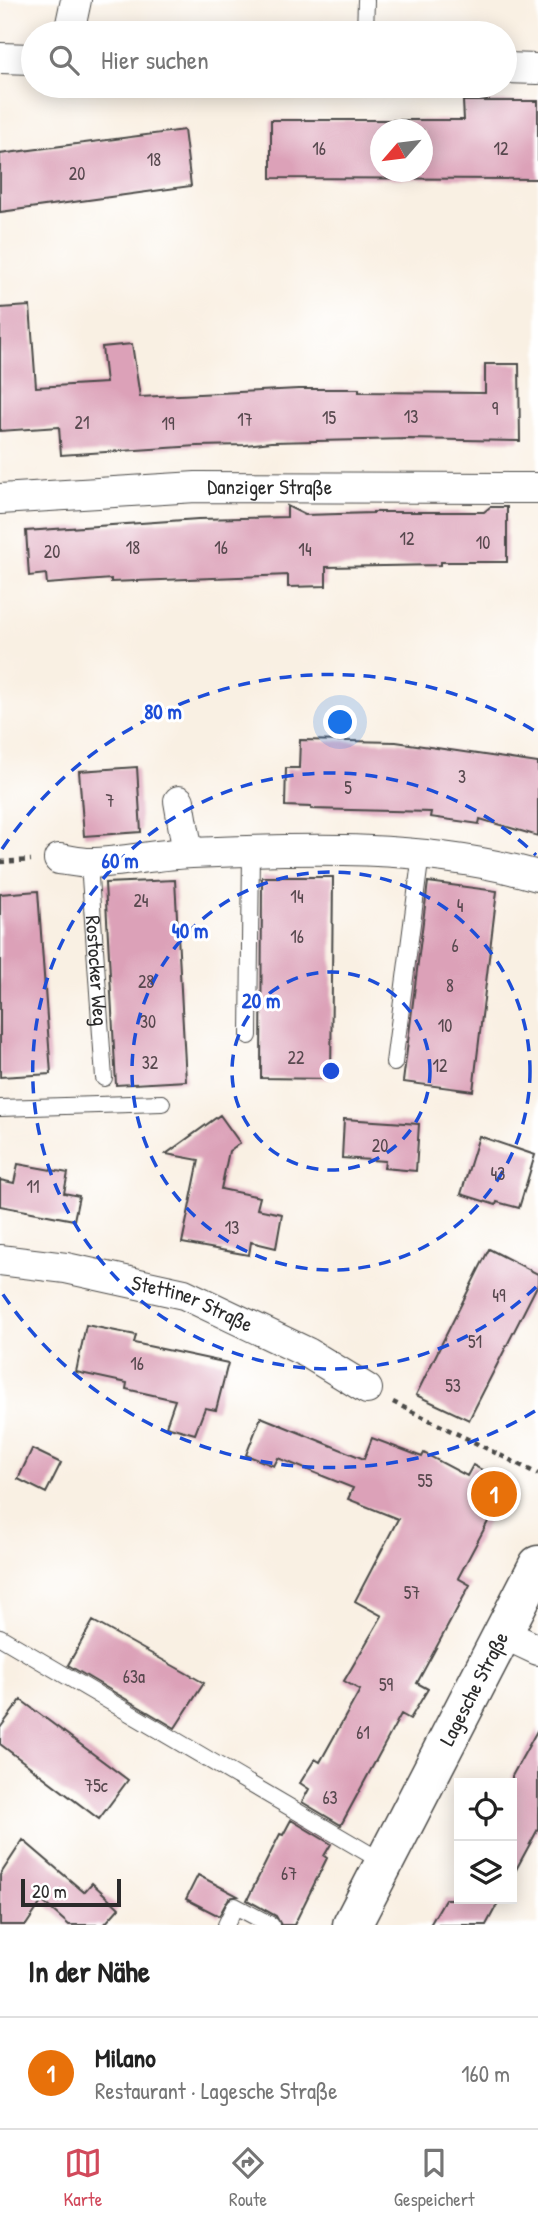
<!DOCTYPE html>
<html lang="de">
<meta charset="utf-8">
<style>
:root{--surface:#fff;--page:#f2f2f2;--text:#222;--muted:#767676;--line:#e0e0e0;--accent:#d1495b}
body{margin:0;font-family:"Patrick Hand",sans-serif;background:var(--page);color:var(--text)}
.controls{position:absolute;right:21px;bottom:21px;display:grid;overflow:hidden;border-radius:0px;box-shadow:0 4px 18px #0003}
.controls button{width:63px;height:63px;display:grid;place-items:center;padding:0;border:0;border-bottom:2px solid var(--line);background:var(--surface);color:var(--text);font:35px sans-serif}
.compass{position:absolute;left:370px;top:119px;width:63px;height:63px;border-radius:50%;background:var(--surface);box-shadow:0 4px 18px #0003;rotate:242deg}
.scale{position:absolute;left:21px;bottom:18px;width:100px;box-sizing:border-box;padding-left:7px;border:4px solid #2b2b2b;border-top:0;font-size:19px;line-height:24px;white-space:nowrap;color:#2b2b2b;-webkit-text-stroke:5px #fff;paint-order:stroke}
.you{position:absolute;left:341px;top:723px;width:24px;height:24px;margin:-18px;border:5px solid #fff;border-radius:50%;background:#1a73e8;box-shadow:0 0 0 10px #1a73e833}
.badge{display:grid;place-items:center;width:46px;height:46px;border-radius:50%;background:var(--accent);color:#fff;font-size:23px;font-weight:700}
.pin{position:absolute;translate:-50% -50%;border:4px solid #fff;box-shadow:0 2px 7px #0006}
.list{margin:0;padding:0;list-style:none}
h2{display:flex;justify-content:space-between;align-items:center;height:91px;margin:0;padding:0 28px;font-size:30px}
h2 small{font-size:23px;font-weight:400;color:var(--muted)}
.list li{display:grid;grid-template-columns:46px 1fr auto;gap:21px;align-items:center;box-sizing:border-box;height:112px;padding:0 28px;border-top:2px solid var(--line)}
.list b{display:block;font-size:26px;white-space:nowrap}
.list p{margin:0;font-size:23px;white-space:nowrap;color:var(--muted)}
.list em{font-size:23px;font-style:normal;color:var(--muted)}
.icon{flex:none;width:38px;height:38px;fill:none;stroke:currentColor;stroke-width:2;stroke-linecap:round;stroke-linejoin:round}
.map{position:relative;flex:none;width:538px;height:1925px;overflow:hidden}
.search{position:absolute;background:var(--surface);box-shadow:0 4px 18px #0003;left:21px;right:21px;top:21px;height:77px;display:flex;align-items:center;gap:18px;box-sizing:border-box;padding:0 24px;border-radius:38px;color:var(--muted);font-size:26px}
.sheet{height:203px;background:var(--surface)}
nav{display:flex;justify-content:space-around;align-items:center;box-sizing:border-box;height:98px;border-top:2px solid var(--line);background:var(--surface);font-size:19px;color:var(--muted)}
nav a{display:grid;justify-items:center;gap:4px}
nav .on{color:var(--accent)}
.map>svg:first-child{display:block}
</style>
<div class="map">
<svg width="538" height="1925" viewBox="0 0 538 1925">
<rect width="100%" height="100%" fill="#fff"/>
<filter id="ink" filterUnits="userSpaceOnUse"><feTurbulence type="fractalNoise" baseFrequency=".0143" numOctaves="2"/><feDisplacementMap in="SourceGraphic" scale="14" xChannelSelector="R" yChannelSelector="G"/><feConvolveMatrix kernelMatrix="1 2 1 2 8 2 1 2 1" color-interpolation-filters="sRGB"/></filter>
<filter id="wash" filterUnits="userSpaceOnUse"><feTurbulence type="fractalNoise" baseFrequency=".00686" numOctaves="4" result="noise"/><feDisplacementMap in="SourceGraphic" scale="28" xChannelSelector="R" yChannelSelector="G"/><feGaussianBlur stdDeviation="1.57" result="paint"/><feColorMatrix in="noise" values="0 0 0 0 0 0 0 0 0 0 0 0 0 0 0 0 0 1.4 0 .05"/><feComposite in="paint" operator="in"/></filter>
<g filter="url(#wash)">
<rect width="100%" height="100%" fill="#f9f0e3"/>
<g id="blocks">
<path fill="#dca1b8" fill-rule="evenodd" d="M463 101H538V179L271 178V120H464ZM381 130H423V172H381Z
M184 130 191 186 0 212V154Z
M30 306 36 387 106 383 102 347 132 344 140 397 298 389H359V392L485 393V364H519L520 441 408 439 271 442 246 445 197 446 61 455 59 427 0 431V308Z
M287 506 305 515 373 513V512H484L490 507H507V562H441V565L326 567V586L288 587V575L111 582V579L47 584 46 574 29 576 26 531 198 519 287 517Z
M300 740 396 742 538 763V836L480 819 479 824 430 817 431 812 311 809V807L285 806 286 768H299Z
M137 767 141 832 84 836 79 771Z
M262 877H333L331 1079 261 1078Z
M175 880 186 1081 116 1085 105 883Z
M428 882 497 891 473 1091 403 1082Z
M38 891 51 1074 0 1077V894Z
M220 1115 240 1143 229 1151 221 1189 260 1197 257 1209 282 1214 276 1248 251 1242 249 1255 182 1243 199 1160 166 1154Z
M344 1119 419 1124 416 1171 384 1168 385 1161 342 1158Z
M479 1136 535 1155 519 1208 497 1202 496 1205 461 1194Z
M18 1164 68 1173 64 1193 79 1196 74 1220 0 1206V1180L14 1183Z
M489 1249 538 1274V1284L469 1420 416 1395Z
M86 1325 136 1335 134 1343 228 1363 216 1410 205 1408 195 1434 166 1426 175 1400 126 1389 127 1383 76 1372Z
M261 1417 364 1459 372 1438 422 1457 424 1453 467 1476 473 1465 508 1484 458 1578 470 1585 417 1683 428 1689 410 1719 401 1714 341 1825 302 1802 309 1789 300 1783 315 1759 320 1762 360 1690 344 1681 382 1616 355 1601 398 1519 348 1499 353 1488 278 1458 274 1466 246 1455Z
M32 1449 61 1463 46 1493 18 1479Z
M93 1621 204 1683 175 1728 68 1665Z
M21 1700 128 1780 99 1819 0 1744V1728Z
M538 1729V1829L512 1877V1776Z
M291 1820 331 1844 324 1856 327 1858 294 1925H281L276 1916 247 1900 280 1834 283 1835Z
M23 1840 84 1892 92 1883 119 1908 104 1925H69L42 1901 26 1925H0V1875Z
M198 1875 238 1896 229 1898 219 1916 186 1899Z
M445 1899H500L486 1925H430Z"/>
</g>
</g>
<g filter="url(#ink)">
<use href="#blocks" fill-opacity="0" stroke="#4a4947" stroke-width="2"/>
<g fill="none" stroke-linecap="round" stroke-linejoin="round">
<defs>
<g id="service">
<path d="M365 33 366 0"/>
<path id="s1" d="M89 863 104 1078"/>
<path d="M249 1036 251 851"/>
<path d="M394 1063 421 854"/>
<path d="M0 1108 162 1103"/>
<path d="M0 1637 383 1862"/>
<path d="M226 1925 235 1906 271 1925"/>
</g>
<g id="minor">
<path d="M69 33 76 0"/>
<path d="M0 58 33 59"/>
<path d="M505 68 538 69"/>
<path id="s2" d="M0 499 196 487 538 488"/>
<path d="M179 801 188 853"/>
<path d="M59 859C69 860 80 863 91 863 125 862 158 854 192 853 307 848 426 844 538 876"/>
<path id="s3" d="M0 1260 66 1268 184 1294 308 1353 367 1389"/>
<path d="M504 1634 538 1650"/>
</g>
<g id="tertiary">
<path id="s4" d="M352 1925 538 1565"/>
</g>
</defs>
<use href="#service" stroke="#4a4947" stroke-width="18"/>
<use href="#minor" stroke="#4a4947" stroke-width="32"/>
<use href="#tertiary" stroke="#4a4947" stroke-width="41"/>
<path stroke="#4a4947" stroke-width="4.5" stroke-dasharray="5 5" stroke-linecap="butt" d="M0 862 31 860
M393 1402 538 1474"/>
<use href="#service" stroke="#fff" stroke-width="16"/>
<use href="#minor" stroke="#fff" stroke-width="30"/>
<use href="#tertiary" stroke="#fff" stroke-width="38"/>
</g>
</g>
<g fill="none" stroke="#1d4ed8" stroke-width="3.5" stroke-dasharray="12 9">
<circle cx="331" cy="1071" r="99"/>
<circle cx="331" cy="1071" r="199"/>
<path d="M536 1287A298 298 0 1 1 536 855"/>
<path d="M535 1411A397 397 0 0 1 2 1293M2 849A397 397 0 0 1 535 731"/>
</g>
<g text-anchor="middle" stroke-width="6" stroke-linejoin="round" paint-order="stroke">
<g font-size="18" fill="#57484e">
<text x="319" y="155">16</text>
<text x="501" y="155">12</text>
<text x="154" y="166">18</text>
<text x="77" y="180">20</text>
<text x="495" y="415">9</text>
<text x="411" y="423">13</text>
<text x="329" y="424">15</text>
<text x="245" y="426">17</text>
<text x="82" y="429">21</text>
<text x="168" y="430">19</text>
<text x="407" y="545">12</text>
<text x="483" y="549">10</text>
<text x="133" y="554">18</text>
<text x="221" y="554">16</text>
<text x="305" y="556">14</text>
<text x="52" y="558">20</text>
<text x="462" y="783">3</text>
<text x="348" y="794">5</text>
<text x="110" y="807">7</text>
<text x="297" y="903">14</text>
<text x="141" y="907">24</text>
<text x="460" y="912">4</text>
<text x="297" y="943">16</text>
<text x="455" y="952">6</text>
<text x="146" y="988">28</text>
<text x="450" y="992">8</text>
<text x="148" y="1028">30</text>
<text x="445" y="1032">10</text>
<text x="296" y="1064">22</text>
<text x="150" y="1069">32</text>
<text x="440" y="1072">12</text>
<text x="380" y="1152">20</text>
<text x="498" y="1180">43</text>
<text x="33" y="1193">11</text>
<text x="232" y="1234">13</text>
<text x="499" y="1302">49</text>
<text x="475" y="1348">51</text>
<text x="137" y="1370">16</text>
<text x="453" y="1392">53</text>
<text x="425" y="1487">55</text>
<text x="412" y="1599">57</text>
<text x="134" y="1683">63a</text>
<text x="386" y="1691">59</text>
<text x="363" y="1739">61</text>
<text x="96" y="1792">75c</text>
<text x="330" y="1804">63</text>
<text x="289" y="1880">67</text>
</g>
<g font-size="21" fill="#2b2b2b" stroke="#fff">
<text dy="7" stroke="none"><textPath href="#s2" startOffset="270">Danziger Straße</textPath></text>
<text dy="7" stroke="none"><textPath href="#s1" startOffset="108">Rostocker Weg</textPath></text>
<text dy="7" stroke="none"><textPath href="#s3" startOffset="198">Stettiner Straße</textPath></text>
<text dy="7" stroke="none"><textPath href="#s4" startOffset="266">Lagesche Straße</textPath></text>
</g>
</g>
<circle cx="331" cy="1071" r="10" fill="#1d4ed8" stroke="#fff" stroke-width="3.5"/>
<g font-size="21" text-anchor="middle" font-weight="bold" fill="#1d4ed8" stroke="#fff" stroke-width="6" stroke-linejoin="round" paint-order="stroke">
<text x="163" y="719">80 m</text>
<text x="120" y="868">60 m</text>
<text x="190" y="938">40 m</text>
<text x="261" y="1008">20 m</text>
</g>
</svg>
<div class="controls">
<button><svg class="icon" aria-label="locate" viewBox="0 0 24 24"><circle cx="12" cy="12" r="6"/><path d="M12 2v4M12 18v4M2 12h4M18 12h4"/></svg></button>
<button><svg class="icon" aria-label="layers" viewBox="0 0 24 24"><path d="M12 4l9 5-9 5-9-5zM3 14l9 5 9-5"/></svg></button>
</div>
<svg class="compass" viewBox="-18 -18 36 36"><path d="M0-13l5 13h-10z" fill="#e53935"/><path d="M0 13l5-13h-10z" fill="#767676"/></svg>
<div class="scale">20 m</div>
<div class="you"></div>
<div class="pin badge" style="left:494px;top:1494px;background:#e8710a">1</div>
<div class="search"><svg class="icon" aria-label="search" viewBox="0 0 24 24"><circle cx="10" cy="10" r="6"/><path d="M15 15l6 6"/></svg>Hier suchen</div>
</div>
<section class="sheet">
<h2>In der Nähe<small></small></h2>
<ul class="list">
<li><span class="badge" style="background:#e8710a">1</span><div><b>Milano</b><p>Restaurant · Lagesche Straße</p></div><em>160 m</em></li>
</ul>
</section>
<nav>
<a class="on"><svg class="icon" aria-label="map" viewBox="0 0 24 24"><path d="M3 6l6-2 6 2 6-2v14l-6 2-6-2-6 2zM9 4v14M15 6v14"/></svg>Karte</a>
<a><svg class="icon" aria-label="directions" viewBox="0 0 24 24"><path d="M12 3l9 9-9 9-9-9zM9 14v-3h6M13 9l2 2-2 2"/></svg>Route</a>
<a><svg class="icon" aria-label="saved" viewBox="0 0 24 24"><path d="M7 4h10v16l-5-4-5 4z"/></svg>Gespeichert</a>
</nav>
